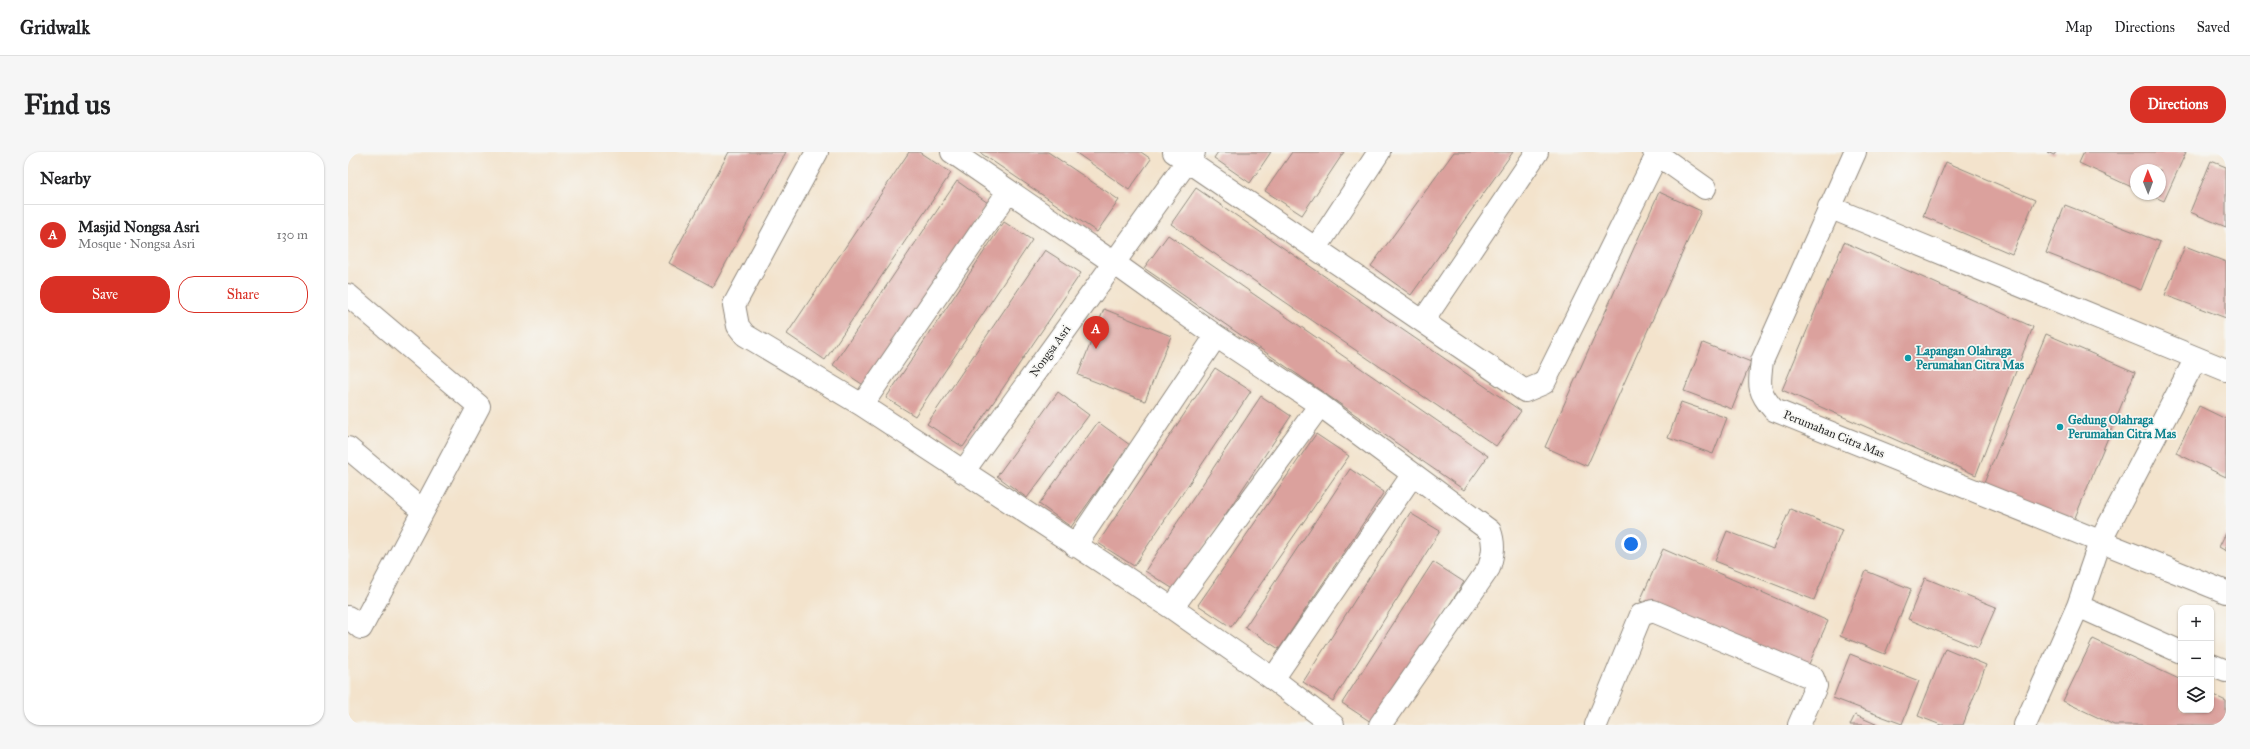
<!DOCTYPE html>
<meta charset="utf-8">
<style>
:root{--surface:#fff;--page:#f6f6f6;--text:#202124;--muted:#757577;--line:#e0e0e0;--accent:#d93025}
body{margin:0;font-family:"IM FELL Great Primer",serif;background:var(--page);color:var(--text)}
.controls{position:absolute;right:12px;bottom:12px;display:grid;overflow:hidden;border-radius:8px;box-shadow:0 1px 3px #0004}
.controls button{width:36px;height:36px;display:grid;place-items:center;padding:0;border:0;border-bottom:1px solid var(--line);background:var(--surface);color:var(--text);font:20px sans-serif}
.compass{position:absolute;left:1782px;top:12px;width:36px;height:36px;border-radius:50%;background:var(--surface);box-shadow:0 1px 3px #0004;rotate:359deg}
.you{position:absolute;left:1283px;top:392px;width:14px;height:14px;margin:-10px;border:3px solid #fff;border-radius:50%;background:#1a73e8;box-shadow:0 0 0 6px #1a73e833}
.badge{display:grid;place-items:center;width:26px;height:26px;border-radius:50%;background:var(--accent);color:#fff;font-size:13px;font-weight:700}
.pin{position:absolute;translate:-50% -33px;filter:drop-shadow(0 1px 2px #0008)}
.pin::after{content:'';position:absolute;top:21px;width:14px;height:12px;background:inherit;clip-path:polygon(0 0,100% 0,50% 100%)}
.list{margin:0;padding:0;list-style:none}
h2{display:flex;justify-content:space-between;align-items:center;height:52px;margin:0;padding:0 16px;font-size:17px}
h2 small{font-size:13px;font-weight:400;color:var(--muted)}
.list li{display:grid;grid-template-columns:26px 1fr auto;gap:12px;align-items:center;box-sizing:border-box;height:60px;padding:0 16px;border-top:1px solid var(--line)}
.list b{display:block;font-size:15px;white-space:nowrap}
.list p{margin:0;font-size:13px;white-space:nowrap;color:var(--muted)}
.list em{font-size:13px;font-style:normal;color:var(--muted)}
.actions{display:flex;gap:8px;padding:12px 16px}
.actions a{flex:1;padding:9px 0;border:1px solid var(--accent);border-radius:16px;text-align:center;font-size:14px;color:var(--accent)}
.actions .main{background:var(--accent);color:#fff}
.icon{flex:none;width:22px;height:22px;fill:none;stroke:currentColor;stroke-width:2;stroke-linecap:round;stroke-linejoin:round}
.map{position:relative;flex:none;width:1878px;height:573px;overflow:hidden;border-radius:16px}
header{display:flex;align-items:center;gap:24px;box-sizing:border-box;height:56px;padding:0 20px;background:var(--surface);border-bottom:1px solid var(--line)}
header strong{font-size:19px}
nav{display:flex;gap:22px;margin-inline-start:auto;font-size:14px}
.intro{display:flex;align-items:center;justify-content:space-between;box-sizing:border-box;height:96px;padding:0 24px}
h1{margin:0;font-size:28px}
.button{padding:10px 18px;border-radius:16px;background:var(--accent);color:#fff;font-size:14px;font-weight:700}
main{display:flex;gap:24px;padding:0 24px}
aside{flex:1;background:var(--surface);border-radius:16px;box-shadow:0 1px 3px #0004}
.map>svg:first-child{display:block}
</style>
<header>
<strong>Gridwalk</strong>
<nav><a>Map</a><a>Directions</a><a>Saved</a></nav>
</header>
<div class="intro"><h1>Find us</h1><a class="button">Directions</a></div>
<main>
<aside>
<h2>Nearby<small></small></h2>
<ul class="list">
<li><span class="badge">A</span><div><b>Masjid Nongsa Asri</b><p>Mosque · Nongsa Asri</p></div><em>130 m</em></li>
</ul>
<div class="actions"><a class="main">Save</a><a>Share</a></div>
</aside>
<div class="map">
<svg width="1878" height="573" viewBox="0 0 1878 573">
<rect width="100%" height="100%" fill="#f6f6f2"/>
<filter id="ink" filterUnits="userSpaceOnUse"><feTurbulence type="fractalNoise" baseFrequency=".025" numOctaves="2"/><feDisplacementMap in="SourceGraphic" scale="8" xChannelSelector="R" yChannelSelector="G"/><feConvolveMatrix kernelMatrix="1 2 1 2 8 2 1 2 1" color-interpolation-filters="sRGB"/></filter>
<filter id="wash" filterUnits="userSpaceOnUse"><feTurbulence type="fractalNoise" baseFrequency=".012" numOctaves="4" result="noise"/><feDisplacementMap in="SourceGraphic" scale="16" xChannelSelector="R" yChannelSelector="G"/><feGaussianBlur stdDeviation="0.9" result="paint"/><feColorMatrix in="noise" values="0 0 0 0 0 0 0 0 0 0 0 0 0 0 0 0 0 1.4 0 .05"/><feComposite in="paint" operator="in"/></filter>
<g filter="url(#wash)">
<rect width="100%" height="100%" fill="#f3e3cc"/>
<g id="blocks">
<path fill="#dba19d" d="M381 0H438L365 135 321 111Z
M561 0H571L603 21 477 208 439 182Z
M631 0H700L771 48 749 80Z
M727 0H793L803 7 781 38Z
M870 0H923L902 31 866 6Z
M944 0H996L954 63 917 39Z
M1106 0H1165L1063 143 1023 114Z
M1699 0H1708L1706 3Z
M1736 0H1838L1816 49 1800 42H1812V18H1788V37L1731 11Z
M1863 9 1878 15V75L1842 60Z
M1598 10 1687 48 1664 102 1575 64Z
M609 29 640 51 517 234 485 213Z
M848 36 1173 259 1148 294 823 72Z
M1311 40 1353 59 1239 314 1197 295Z
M1717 53 1812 90 1793 138 1698 101Z
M656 70 684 88 567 264 538 246Z
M820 83 1140 304 1116 338 796 116Z
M1496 90 1685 175 1628 323 1434 238Z
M1837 94 1878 110V166L1817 143Z
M697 98 733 121 615 295 579 272Z
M756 157 823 184 797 249 730 223Z
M1698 182 1787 220 1726 368 1636 331Z
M1355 191 1403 210 1384 257 1336 239Z
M867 216 903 239 786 414 750 391Z
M710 240 741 263 679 346 649 324Z
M913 244 943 264 827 438 797 419Z
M1333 250 1379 266 1365 302 1320 286Z
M1851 254 1878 267V325L1828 301Z
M750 270 782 293 723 375 691 352Z
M968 282 1001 304 883 475 850 453Z
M1002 317 1036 340 931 497 897 475Z
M1442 357 1494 378 1466 448 1367 409 1379 379 1425 397Z
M1062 361 1092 379 985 549 955 530Z
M1878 381V399L1871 395Z
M1315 397 1480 469 1457 521 1292 449Z
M1085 410 1116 430 1026 572 994 551Z
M1518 419 1563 437 1537 502 1492 484Z
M1577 426 1648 455 1630 496 1560 467Z
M1745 487 1833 528V558H1863V542L1878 549V573H1766L1715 549Z
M1597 496 1638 513 1615 573H1593L1570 564Z
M1502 502 1571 529 1554 572 1485 546Z
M1507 563 1530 573H1502Z"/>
</g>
</g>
<g filter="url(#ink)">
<use href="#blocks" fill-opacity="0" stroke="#8f877c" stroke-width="1"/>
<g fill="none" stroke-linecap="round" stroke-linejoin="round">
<defs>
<path id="minor" d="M469 0 386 153 390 174 397 183 514 253 824 456 925 527 985 573
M604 0 766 111 868 184 972 253 1142 379C1147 393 1145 402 1141 416L1032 573
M826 0 1177 239 1196 231 1309 3
M1306 0 1357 36
M1507 0 1414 209C1411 233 1409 239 1426 258L1878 440
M1481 55 1878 218
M968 96 1031 0
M0 143 131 254 13 476 0 465
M1075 169 1189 0
M514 253 660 40
M0 296 75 359
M615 320 846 0
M727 394 868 184
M1730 454 1833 500
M824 456 972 253
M1863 513 1878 519
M925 527 1065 322
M1248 573 1293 463 1305 459 1465 526 1468 534 1451 573
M1677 573 1730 454 1752 390 1848 206"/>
</defs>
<use href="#minor" stroke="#8f877c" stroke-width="24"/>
<use href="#minor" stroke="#fff" stroke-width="22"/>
</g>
</g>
<g fill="#0f9aa8" stroke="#f6f6f2" stroke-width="1.5">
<circle cx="1560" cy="206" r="4"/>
<circle cx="1712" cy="275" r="4"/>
</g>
<g text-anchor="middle" stroke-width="3.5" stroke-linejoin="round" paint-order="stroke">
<g font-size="12" fill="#2b2b2b" stroke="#f6f6f2">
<text transform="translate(702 199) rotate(-54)" y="4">Nongsa Asri</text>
<text transform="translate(1486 282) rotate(22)" y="4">Perumahan Citra Mas</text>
</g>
<g font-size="12" font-weight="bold" fill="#0d838f" stroke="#f6f6f2" text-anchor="start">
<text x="1568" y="203">Lapangan Olahraga<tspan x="1568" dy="14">Perumahan Citra Mas</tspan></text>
<text x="1720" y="272">Gedung Olahraga<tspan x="1720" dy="14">Perumahan Citra Mas</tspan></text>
</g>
</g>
</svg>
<div class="controls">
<button>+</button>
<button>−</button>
<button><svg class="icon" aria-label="layers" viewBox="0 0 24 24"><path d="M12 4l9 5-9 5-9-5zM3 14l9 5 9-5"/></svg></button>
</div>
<svg class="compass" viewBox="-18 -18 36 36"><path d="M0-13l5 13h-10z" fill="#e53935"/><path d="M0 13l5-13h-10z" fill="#757577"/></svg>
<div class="you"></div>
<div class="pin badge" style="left:748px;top:197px">A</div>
</div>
</main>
